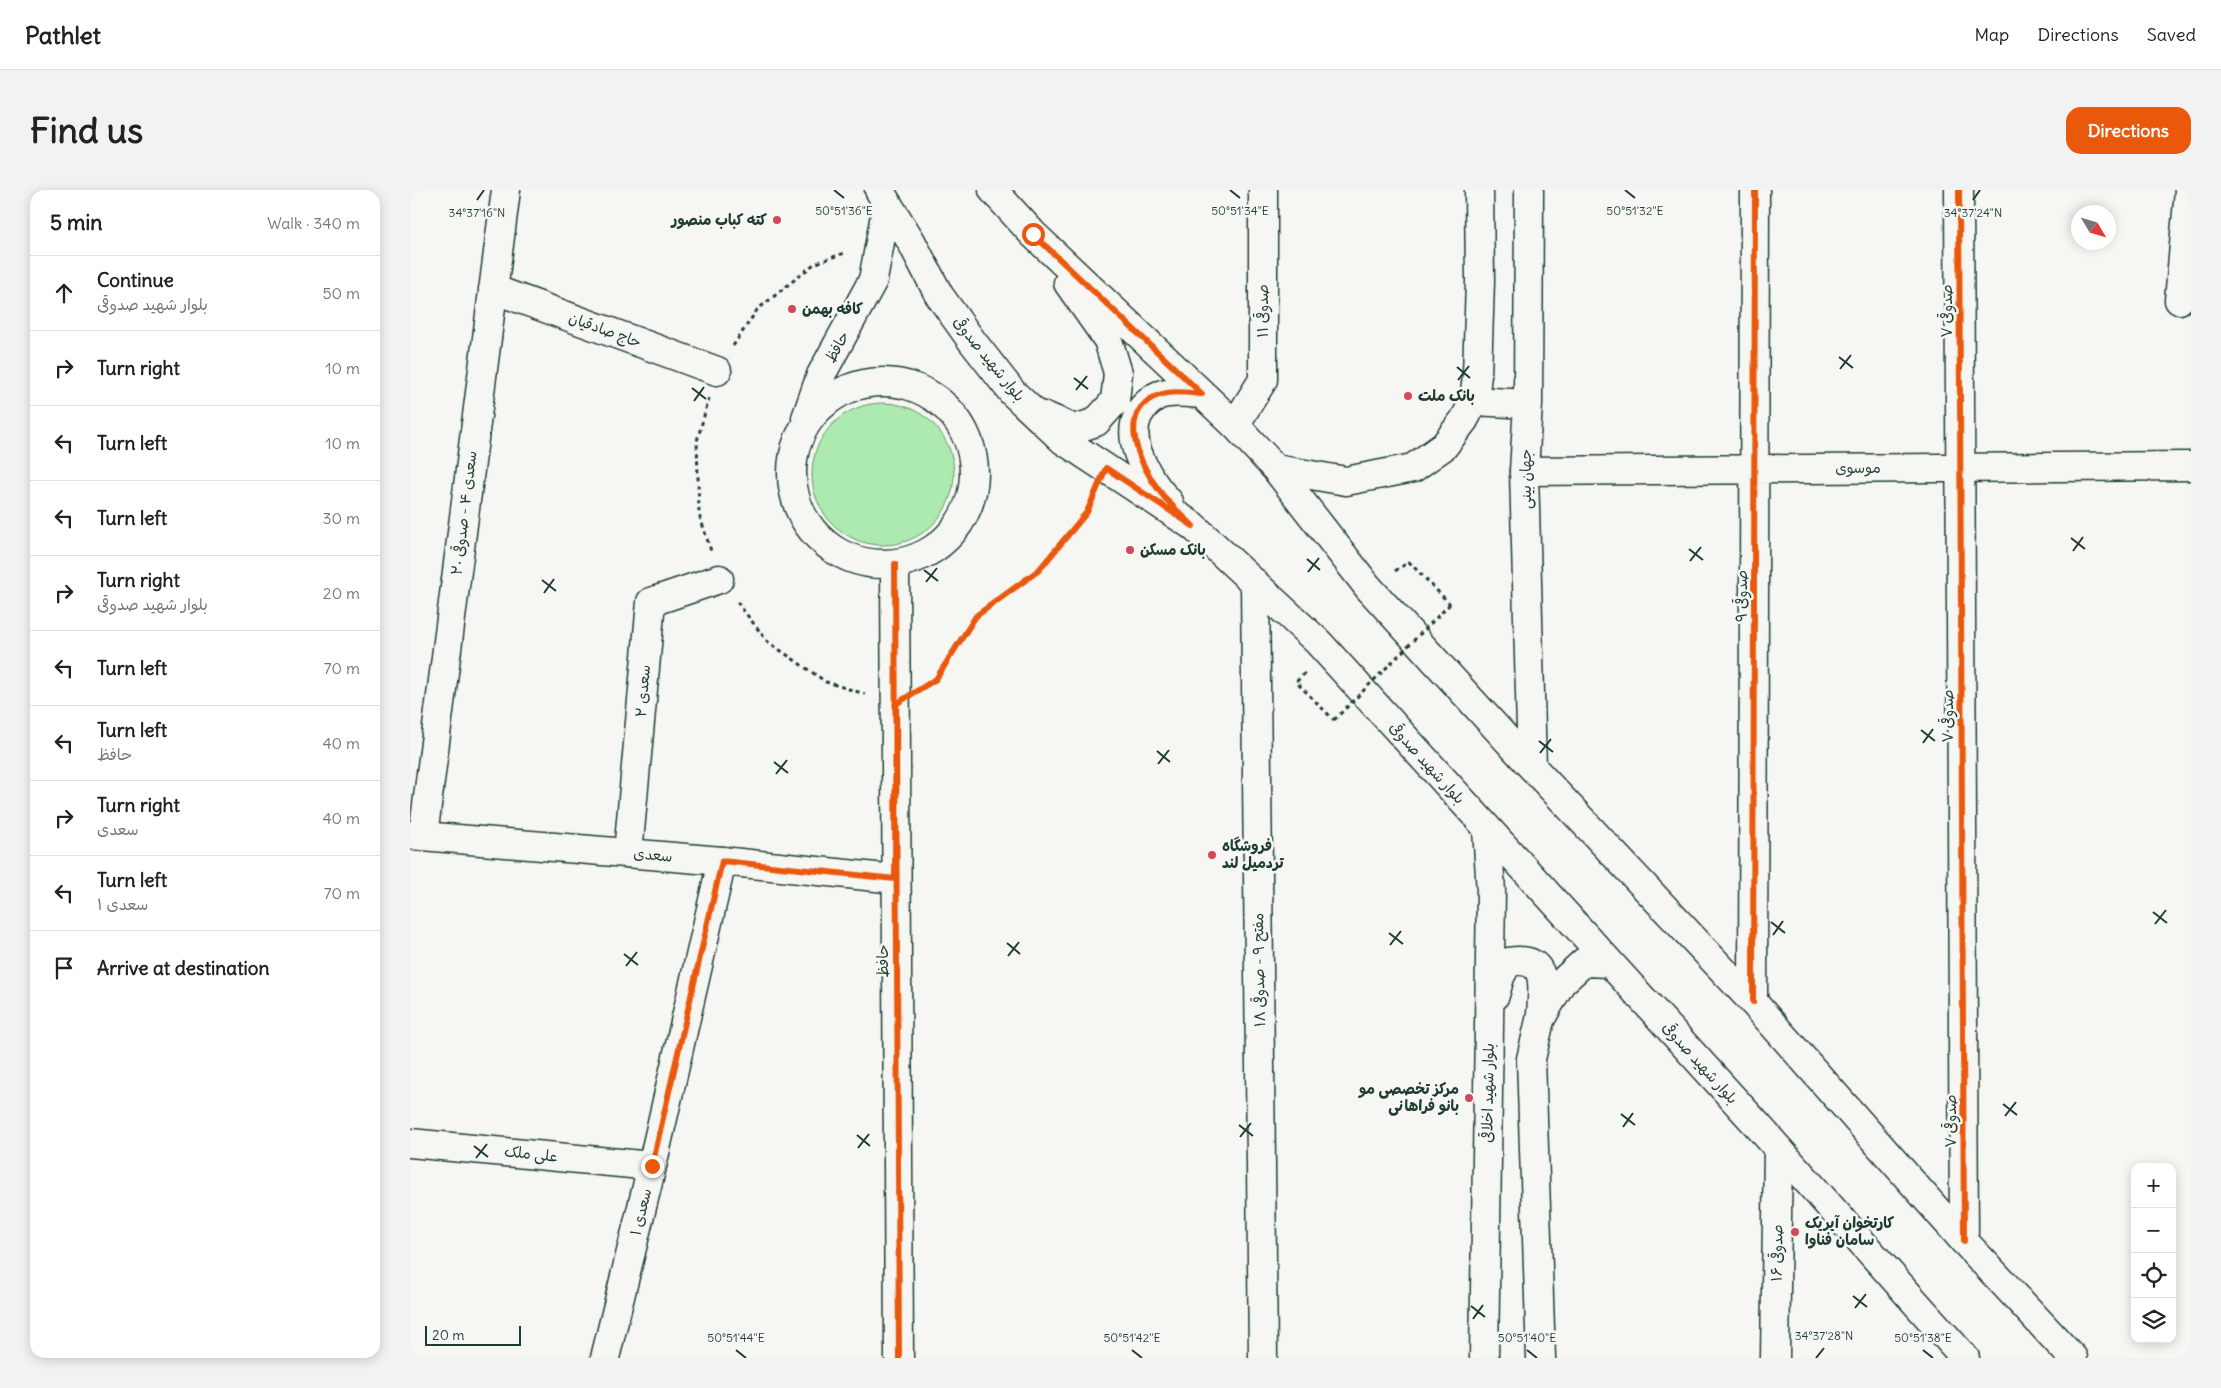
<!DOCTYPE html>
<meta charset="utf-8">
<style>
:root{--surface:#fff;--page:#f2f2f2;--text:#222;--muted:#767676;--line:#e0e0e0;--accent:#ea580c}
body{margin:0;font-family:Delius,"Playpen Sans Arabic",sans-serif;background:var(--page);color:var(--text)}
.controls{position:absolute;right:15px;bottom:15px;display:grid;overflow:hidden;border-radius:10px;box-shadow:0 2px 12px #0003}
.controls button{width:45px;height:45px;display:grid;place-items:center;padding:0;border:0;border-bottom:1px solid var(--line);background:var(--surface);color:var(--text);font:25px sans-serif}
.compass{position:absolute;left:1661px;top:15px;width:45px;height:45px;border-radius:50%;background:var(--surface);box-shadow:0 2px 12px #0003;rotate:128deg}
.scale{position:absolute;left:15px;bottom:12px;width:96px;box-sizing:border-box;padding-left:5px;border:2px solid #1f3d34;border-top:0;font-size:14px;line-height:18px;white-space:nowrap;color:#1f3d34;-webkit-text-stroke:4px #f6f6f2;paint-order:stroke}
.stop{position:absolute;width:15px;height:15px;margin:-11px;border:4px solid #ea580c;border-radius:50%;background:#fff}
.stop.end{background:#ea580c;border-color:#fff;box-shadow:0 1px 5px #0008}
.list{margin:0;padding:0;list-style:none}
h2{display:flex;justify-content:space-between;align-items:center;height:65px;margin:0;padding:0 20px;font-size:21px}
h2 small{font-size:16px;font-weight:400;color:var(--muted)}
.list li{display:grid;grid-template-columns:32px 1fr auto;gap:15px;align-items:center;box-sizing:border-box;height:75px;padding:0 20px;border-top:1px solid var(--line)}
.list b{display:block;font-size:19px;white-space:nowrap}
.list p{margin:0;font-size:16px;white-space:nowrap;color:var(--muted)}
.list em{font-size:16px;font-style:normal;color:var(--muted)}
.icon{flex:none;width:28px;height:28px;fill:none;stroke:currentColor;stroke-width:2;stroke-linecap:round;stroke-linejoin:round}
.map{position:relative;flex:none;width:1781px;height:1168px;overflow:hidden;border-radius:15px}
header{display:flex;align-items:center;gap:30px;box-sizing:border-box;height:70px;padding:0 25px;background:var(--surface);border-bottom:1px solid var(--line)}
header strong{font-size:24px}
nav{display:flex;gap:28px;margin-inline-start:auto;font-size:18px}
.intro{display:flex;align-items:center;justify-content:space-between;box-sizing:border-box;height:120px;padding:0 30px}
h1{margin:0;font-size:35px}
.button{padding:12px 22px;border-radius:15px;background:var(--accent);color:#fff;font-size:18px;font-weight:700}
main{display:flex;gap:30px;padding:0 30px}
aside{flex:1;background:var(--surface);border-radius:15px;box-shadow:0 2px 12px #0003}
.map>svg:first-child{display:block}
</style>
<header>
<strong>Pathlet</strong>
<nav><a>Map</a><a>Directions</a><a>Saved</a></nav>
</header>
<div class="intro"><h1>Find us</h1><a class="button">Directions</a></div>
<main>
<aside>
<h2>5 min<small>Walk · 340 m</small></h2>
<ul class="list">
<li><svg class="icon" aria-label="ahead" viewBox="0 0 24 24"><path d="M12 20V5M6 11l6-6 6 6"/></svg><div><b>Continue</b><p>بلوار شهید صدوقی</p></div><em>50 m</em></li>
<li><svg class="icon" aria-label="right" viewBox="0 0 24 24"><path d="M7 20v-9h11M14 6l5 5-5 5"/></svg><div><b>Turn right</b></div><em>10 m</em></li>
<li><svg class="icon" aria-label="left" viewBox="0 0 24 24"><path d="M17 20v-9H6M10 6l-5 5 5 5"/></svg><div><b>Turn left</b></div><em>10 m</em></li>
<li><svg class="icon" aria-label="left" viewBox="0 0 24 24"><path d="M17 20v-9H6M10 6l-5 5 5 5"/></svg><div><b>Turn left</b></div><em>30 m</em></li>
<li><svg class="icon" aria-label="right" viewBox="0 0 24 24"><path d="M7 20v-9h11M14 6l5 5-5 5"/></svg><div><b>Turn right</b><p>بلوار شهید صدوقی</p></div><em>20 m</em></li>
<li><svg class="icon" aria-label="left" viewBox="0 0 24 24"><path d="M17 20v-9H6M10 6l-5 5 5 5"/></svg><div><b>Turn left</b></div><em>70 m</em></li>
<li><svg class="icon" aria-label="left" viewBox="0 0 24 24"><path d="M17 20v-9H6M10 6l-5 5 5 5"/></svg><div><b>Turn left</b><p>حافظ</p></div><em>40 m</em></li>
<li><svg class="icon" aria-label="right" viewBox="0 0 24 24"><path d="M7 20v-9h11M14 6l5 5-5 5"/></svg><div><b>Turn right</b><p>سعدی</p></div><em>40 m</em></li>
<li><svg class="icon" aria-label="left" viewBox="0 0 24 24"><path d="M17 20v-9H6M10 6l-5 5 5 5"/></svg><div><b>Turn left</b><p>سعدی ۱</p></div><em>70 m</em></li>
<li><svg class="icon" aria-label="arrive" viewBox="0 0 24 24"><path d="M6 21V4h12l-3 4 3 4H6"/></svg><div><b>Arrive at destination</b></div></li>
</ul>
</aside>
<div class="map">
<svg width="1781" height="1168" viewBox="0 0 1781 1168">
<rect width="100%" height="100%" fill="#f6f6f2"/>
<filter id="ink" filterUnits="userSpaceOnUse"><feTurbulence type="fractalNoise" baseFrequency=".02" numOctaves="2"/><feDisplacementMap in="SourceGraphic" scale="10" xChannelSelector="R" yChannelSelector="G"/><feConvolveMatrix kernelMatrix="1 2 1 2 8 2 1 2 1" color-interpolation-filters="sRGB"/></filter>
<g filter="url(#ink)">
<path fill="#adeab0" stroke="#669472" d="M402 284a71 71 0 1 1 142 0a71 71 0 1 1-142 0Z"/>
<g fill="none" stroke-linecap="round" stroke-linejoin="round">
<defs>
<path id="street" d="M1549 0 1554 1051
M83 99 307 181
M1769 110 1779 0
M825 235 853 190V0
M1114 281 1781 276
M845 393 853 1168
M13 646 96 0
M218 663 241 412 309 389
M1343 812 1345 0
M0 953 242 976
M195 1168 242 976 312 671
M1365 1168 1368 959"/>
<path id="secondary" d="M469 0 501 51 529 105 562 151 602 202 653 250 783 336 908 452 1350 938 1555 1168
M583 0 623 44 825 235 866 279 958 397 1122 577 1343 812 1554 1051 1663 1168
M1119 0 1118 214 1114 281 1122 577
M382 283a91 91 0 1 1 182 0a91 91 0 1 1-182 0Z
M1064 211 1118 214
M635 226 665 239 686 232 705 211 708 183 698 150 658 93
M396 228 411 185 463 90 477 14
M866 279 936 291 1003 278 1034 256 1054 230 1064 211 1067 185 1070 91 1069 0
M759 312C736 288 705 237 740 211 743 209 746 206 749 205 762 200 778 203 792 204
M485 374 489 1168
M0 645 312 671 485 689
M1085 805 1090 787 1098 772C1139 765 1133 795 1131 824
M1074 1168 1081 702 1077 639
M1131 1168 1121 869 1130 830 1151 793 1174 772 1199 773"/>
</defs>
<use href="#street" stroke="#1f3d34" stroke-width="31"/>
<use href="#secondary" stroke="#1f3d34" stroke-width="31"/>
<path stroke="#1f3d34" stroke-width="3" stroke-dasharray="4 4" stroke-linecap="butt" d="M323 156 347 120 404 74 437 62
M299 208 287 251 289 324 301 361
M985 381 999 372 1040 414
M327 412 357 451 416 492 455 504
M895 483 886 492 924 530
M516 495 526 489 566 426 629 380 677 322 684 306"/>
<use href="#street" stroke="#f6f6f2" stroke-width="28"/>
<use href="#secondary" stroke="#f6f6f2" stroke-width="28"/>
<path stroke="#1f3d34" stroke-width="3" stroke-dasharray="4 4" stroke-linecap="butt" d="M924 530 1040 414"/>
<defs>
<path id="cycleway" d="M1549 0 1554 1051
M485 374 489 1168
M1343 812 1345 0"/>
</defs>
<use href="#cycleway" stroke="#f6f6f2" stroke-width="9"/>
<use href="#cycleway" stroke="#e8590c" stroke-width="6"/>
</g>
</g>
<g fill="none" stroke-linecap="round" stroke-linejoin="round" filter="url(#ink)">
<path stroke="#ea580c" stroke-width="6" d="M242 976 312 671 485 689 486 514 526 489 566 426 629 380 677 322 696 278 783 336C772 325 760 315 751 303 730 277 704 221 749 205 763 200 778 203 792 204L623 44"/>
</g>
<path fill="none" stroke="#1f3d34" stroke-width="2" d="M424 0 434 8M820 0 830 8M1215 0 1225 8M67 10 74 0M1563 10 1570 0M1429 167 1443 178M1047 177 1060 188M1430 179 1441 165M664 188 678 199M1048 190 1059 176M282 198 296 209M666 200 677 186M284 211 294 197M1661 348 1675 359M1279 359 1293 370M1663 361 1673 347M897 369 910 380M1280 371 1291 357M514 380 528 391M898 382 909 368M132 390 146 401M516 392 527 378M134 403 144 389M1511 540 1525 551M1129 551 1143 562M1513 553 1523 539M747 561 760 572M1130 563 1141 549M364 572 378 583M748 574 759 560M366 584 377 570M1743 722 1757 733M1361 732 1375 743M1745 734 1756 720M979 743 993 754M1363 745 1373 731M597 753 610 764M980 755 991 741M214 764 228 775M598 766 609 752M216 776 227 762M1593 914 1607 925M1211 924 1225 935M1595 926 1606 912M829 935 843 946M1213 937 1223 923M447 945 460 956M830 947 841 933M64 956 78 967M448 958 459 944M66 968 77 954M1443 1106 1457 1117M1061 1116 1075 1127M1445 1118 1456 1104M1063 1129 1073 1115M326 1160 336 1168M722 1160 732 1168M1117 1160 1127 1168M1513 1160 1523 1168M1406 1168 1414 1158"/>
<g fill="#d1495b" stroke="#f6f6f2" stroke-width="2">
<circle cx="367" cy="30" r="5"/>
<circle cx="382" cy="119" r="5"/>
<circle cx="998" cy="206" r="5"/>
<circle cx="720" cy="360" r="5"/>
<circle cx="802" cy="665" r="5"/>
<circle cx="1059" cy="908" r="5"/>
<circle cx="1385" cy="1042" r="5"/>
</g>
<g text-anchor="middle" stroke-width="5" stroke-linejoin="round" paint-order="stroke">
<g font-size="15" font-weight="bold" fill="#1f3d34" stroke="#f6f6f2" text-anchor="start">
<text x="357" y="35" text-anchor="end">کته کباب منصور</text>
<text x="392" y="124">کافه بهمن</text>
<text x="1008" y="211">بانک ملت</text>
<text x="730" y="365">بانک مسکن</text>
<text x="812" y="661">فروشگاه<tspan x="812" dy="17">تردمیل لند</tspan></text>
<text x="1049" y="904" text-anchor="end">مرکز تخصصی مو<tspan x="1049" dy="17">بانو فراهانی</tspan></text>
<text x="1395" y="1038">کارتخوان آیریک<tspan x="1395" dy="17">سامان فناوا</tspan></text>
</g>
<g font-size="15" fill="#1f3d34" stroke="#f6f6f2">
<text transform="translate(853 121) rotate(-90)" y="5">صدوقی ۱۱</text>
<text transform="translate(1537 121) rotate(-90)" y="5">صدوقی ۷</text>
<text transform="translate(195 140) rotate(20)" y="5">حاج صادقیان</text>
<text transform="translate(427 157) rotate(-61)" y="5">حافظ</text>
<text transform="translate(579 169) rotate(51)" y="5">بلوار شهید صدوقی</text>
<text x="1448" y="283">موسوی</text>
<text transform="translate(1116 289) rotate(-90)" y="5">جهان بینی</text>
<text transform="translate(54 323) rotate(-83)" y="5">سعدی ۴ - صدوقی ۲۰</text>
<text transform="translate(1332 406) rotate(-90)" y="5">صدوقی ۹</text>
<text transform="translate(233 501) rotate(-85)" y="5">سعدی ۲</text>
<text transform="translate(1538 526) rotate(-90)" y="5">صدوقی ۷</text>
<text transform="translate(1017 573) rotate(48)" y="5">بلوار شهید صدوقی</text>
<text transform="translate(243 665) rotate(5)" y="5">سعدی</text>
<text transform="translate(473 771) rotate(-90)" y="5">حافظ</text>
<text transform="translate(849 780) rotate(-91)" y="5">مفتح ۹ - صدوقی ۱۸</text>
<text transform="translate(1290 873) rotate(48)" y="5">بلوار شهید صدوقی</text>
<text transform="translate(1078 903) rotate(-89)" y="5">بلوار شهید اخلاقی</text>
<text transform="translate(1541 931) rotate(-90)" y="5">صدوقی ۷</text>
<text transform="translate(121 964) rotate(6)" y="5">علی ملک</text>
<text transform="translate(231 1022) rotate(-76)" y="5">سعدی ۱</text>
<text transform="translate(1367 1063) rotate(-89)" y="5">صدوقی ۱۶</text>
</g>
</g>
<g font-size="12" text-anchor="middle" fill="#1f3d34" stroke="#f6f6f2" stroke-width="5" stroke-linejoin="round" paint-order="stroke">
<text x="434" y="25">50°51'36"E</text>
<text x="830" y="25">50°51'34"E</text>
<text x="1225" y="25">50°51'32"E</text>
<text x="67" y="27">34°37'16"N</text>
<text x="1563" y="27">34°37'24"N</text>
<text x="1414" y="1150">34°37'28"N</text>
<text x="326" y="1152">50°51'44"E</text>
<text x="722" y="1152">50°51'42"E</text>
<text x="1117" y="1152">50°51'40"E</text>
<text x="1513" y="1152">50°51'38"E</text>
</g>
</svg>
<div class="controls">
<button>+</button>
<button>−</button>
<button><svg class="icon" aria-label="locate" viewBox="0 0 24 24"><circle cx="12" cy="12" r="6"/><path d="M12 2v4M12 18v4M2 12h4M18 12h4"/></svg></button>
<button><svg class="icon" aria-label="layers" viewBox="0 0 24 24"><path d="M12 4l9 5-9 5-9-5zM3 14l9 5 9-5"/></svg></button>
</div>
<svg class="compass" viewBox="-18 -18 36 36"><path d="M0-13l5 13h-10z" fill="#e53935"/><path d="M0 13l5-13h-10z" fill="#767676"/></svg>
<div class="scale">20 m</div>
<div class="stop" style="left:623px;top:44px"></div>
<div class="stop end" style="left:242px;top:976px"></div>
</div>
</main>
